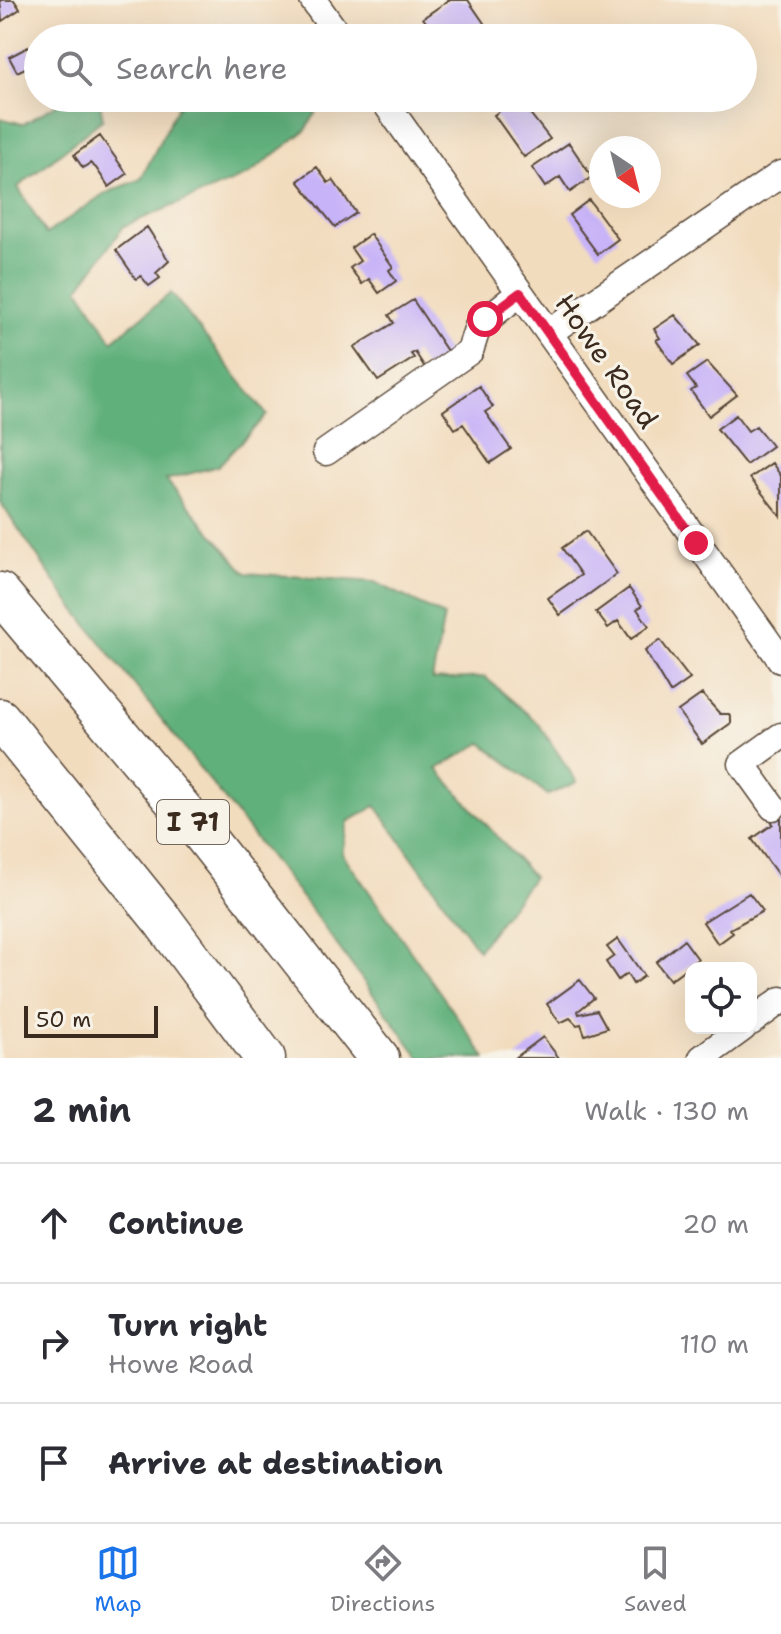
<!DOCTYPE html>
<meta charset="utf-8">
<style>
:root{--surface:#fff;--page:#f7f7f7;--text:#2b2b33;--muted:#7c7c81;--line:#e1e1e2;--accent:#1a73e8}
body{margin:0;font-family:"Shantell Sans",sans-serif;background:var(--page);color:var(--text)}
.controls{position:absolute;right:24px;bottom:24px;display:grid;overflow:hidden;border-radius:16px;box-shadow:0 8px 32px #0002}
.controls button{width:72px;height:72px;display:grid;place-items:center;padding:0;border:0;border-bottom:2px solid var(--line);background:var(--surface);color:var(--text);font:40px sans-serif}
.compass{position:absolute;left:589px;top:136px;width:72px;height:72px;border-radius:50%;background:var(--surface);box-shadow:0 8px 32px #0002;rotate:145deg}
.scale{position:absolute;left:24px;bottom:20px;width:134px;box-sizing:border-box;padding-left:8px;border:4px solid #3b2a1e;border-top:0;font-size:22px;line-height:28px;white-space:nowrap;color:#3b2a1e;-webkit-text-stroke:6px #f7f3e8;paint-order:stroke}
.stop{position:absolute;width:24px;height:24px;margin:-18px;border:6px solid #e11d48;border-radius:50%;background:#fff}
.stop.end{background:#e11d48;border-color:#fff;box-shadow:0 2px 8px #0008}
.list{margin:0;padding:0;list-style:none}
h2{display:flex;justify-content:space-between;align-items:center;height:104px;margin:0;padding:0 32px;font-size:34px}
h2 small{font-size:26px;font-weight:400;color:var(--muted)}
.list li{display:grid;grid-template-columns:52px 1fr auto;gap:24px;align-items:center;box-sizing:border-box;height:120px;padding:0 32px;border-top:2px solid var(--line)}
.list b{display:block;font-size:30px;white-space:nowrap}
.list p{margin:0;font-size:26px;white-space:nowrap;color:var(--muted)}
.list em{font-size:26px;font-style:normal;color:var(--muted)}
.icon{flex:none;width:44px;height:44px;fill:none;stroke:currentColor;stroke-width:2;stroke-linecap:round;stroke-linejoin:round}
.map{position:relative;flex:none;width:781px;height:1058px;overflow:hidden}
.search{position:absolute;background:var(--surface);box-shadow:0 8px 32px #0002;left:24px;right:24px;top:24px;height:88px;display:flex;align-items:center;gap:20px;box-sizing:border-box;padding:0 28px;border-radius:44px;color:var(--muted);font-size:30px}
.sheet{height:464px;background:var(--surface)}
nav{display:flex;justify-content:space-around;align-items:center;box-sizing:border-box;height:112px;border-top:2px solid var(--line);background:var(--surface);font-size:22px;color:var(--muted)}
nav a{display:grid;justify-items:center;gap:4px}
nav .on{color:var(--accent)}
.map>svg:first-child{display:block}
</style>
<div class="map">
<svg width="781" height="1058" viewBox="0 0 781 1058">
<rect width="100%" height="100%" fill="#f7f3e8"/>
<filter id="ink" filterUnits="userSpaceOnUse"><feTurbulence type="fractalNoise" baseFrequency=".0125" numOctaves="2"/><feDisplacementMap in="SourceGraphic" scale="16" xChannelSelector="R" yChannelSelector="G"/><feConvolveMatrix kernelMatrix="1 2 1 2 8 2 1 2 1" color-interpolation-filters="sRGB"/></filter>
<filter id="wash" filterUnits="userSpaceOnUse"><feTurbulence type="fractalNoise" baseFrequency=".006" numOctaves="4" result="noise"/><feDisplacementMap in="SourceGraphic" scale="32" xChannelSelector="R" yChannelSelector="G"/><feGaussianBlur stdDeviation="1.8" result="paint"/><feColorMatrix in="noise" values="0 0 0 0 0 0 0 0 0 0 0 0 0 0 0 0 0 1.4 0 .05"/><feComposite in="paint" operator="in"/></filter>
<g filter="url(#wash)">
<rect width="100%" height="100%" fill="#f2dcbe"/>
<path fill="#60b07b" stroke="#4e6d4c" stroke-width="2" d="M68 98H99L103 119 18 187 46 234 104 194 141 179 182 98H324L306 130 248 175 124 226 79 288 112 341 171 293 267 415 218 466 166 480 246 573 375 582 444 616 432 680 485 677 538 723 577 782 548 795 482 743 437 769 533 877 478 950 376 806 348 822 342 853 486 1058H420L306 903 66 598 0 502V118L23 124Z"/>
<g id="blocks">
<path fill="#c7b3f8" d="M0 0H14L20 9 2 21Z
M449 0H468L486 26 469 38H459L451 27 437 37 423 18Z
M28 47 36 63 17 72 9 57Z
M518 98 550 139 524 157 494 115Z
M100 136 127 174 109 187 96 168 90 163 83 168 74 155Z
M569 143 592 177 570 192 560 177 545 187 532 168Z
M317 167 328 183 333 180 356 213 335 227 298 181Z
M589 200 618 239 598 254 569 215Z
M147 227 169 261 156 273 160 278 149 286 141 276 136 279 116 250Z
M370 234 393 267 389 270 396 281 379 293 369 279 362 284 350 268 360 261 351 248Z
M413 300 449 354 426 369 415 352 411 354 414 358 378 381 354 347 394 323 389 315Z
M675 315 700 345 673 364 656 340 660 338 654 329Z
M707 362 737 395 709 416 691 391 696 388 687 376Z
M479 386 493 407 485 412 511 449 490 463 463 424 455 429 443 411Z
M736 415 748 431 756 426 772 446 746 465 717 429Z
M772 463 781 476V517L750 478Z
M586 531 617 574 560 615 548 598 581 575 562 548Z
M629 588 642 606 637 609 649 626 631 639 618 621 608 628 596 612Z
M660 640 690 679 670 693 645 651Z
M702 694 720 714H729L731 719V723L702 744 678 711Z
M781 811V879L752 839 773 824 770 818Z
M749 893 763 911 730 929 733 933 718 944 703 922Z
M618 939 644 976 633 984 627 974 618 980 606 962 614 956 607 947Z
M684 940 698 959 670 980 656 962Z
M580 980 594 998 578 1011 579 1014 597 1010 607 1028 585 1035 581 1024 577 1025 570 1018 560 1023 547 1004Z
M543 1037 559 1058H515Z"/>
</g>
</g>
<g filter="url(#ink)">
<use href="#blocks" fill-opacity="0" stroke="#564536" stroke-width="2"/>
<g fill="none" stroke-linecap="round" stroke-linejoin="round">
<defs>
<path id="minor" d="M313 0 340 38
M382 98 781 660
M550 332 781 174
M326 452 470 351 478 326 520 293
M773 807 742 764 781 736
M751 1022 781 1000
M702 1058 743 1028"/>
<path id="highway" d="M0 593 201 832 379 1058
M0 719 163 921 265 1058"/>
</defs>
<use href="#minor" stroke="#564536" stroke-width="29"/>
<use href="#highway" stroke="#564536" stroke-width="43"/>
<use href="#minor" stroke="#fff" stroke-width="26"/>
<use href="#highway" stroke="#fff" stroke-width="40"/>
</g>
</g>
<g fill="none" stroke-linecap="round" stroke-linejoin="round" filter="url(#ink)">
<path stroke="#e11d48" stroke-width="10" d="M485 319 520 293 696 543"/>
</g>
<g text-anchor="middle" stroke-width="6" stroke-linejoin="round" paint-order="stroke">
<rect fill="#f7f3e8" stroke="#73665b" stroke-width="2" x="157" y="800" width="72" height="44" rx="6"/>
<g font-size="26" font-weight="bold" fill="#3b2a1e">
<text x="193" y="831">I 71</text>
</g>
<g font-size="28" fill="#3b2a1e" stroke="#f7f3e8">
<text transform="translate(607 361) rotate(55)" y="10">Howe Road</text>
</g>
</g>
</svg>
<div class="controls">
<button><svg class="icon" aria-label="locate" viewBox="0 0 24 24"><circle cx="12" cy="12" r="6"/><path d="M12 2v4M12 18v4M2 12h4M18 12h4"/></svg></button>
</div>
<svg class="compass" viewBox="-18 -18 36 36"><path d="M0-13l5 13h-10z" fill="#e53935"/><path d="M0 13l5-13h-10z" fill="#7c7c81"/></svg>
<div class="scale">50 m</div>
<div class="stop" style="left:485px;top:319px"></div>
<div class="stop end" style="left:696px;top:543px"></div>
<div class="search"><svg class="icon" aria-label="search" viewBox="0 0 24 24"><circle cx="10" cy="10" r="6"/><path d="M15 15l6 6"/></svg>Search here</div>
</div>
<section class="sheet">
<h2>2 min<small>Walk · 130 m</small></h2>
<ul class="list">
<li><svg class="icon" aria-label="ahead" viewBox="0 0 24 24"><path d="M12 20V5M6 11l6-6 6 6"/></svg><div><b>Continue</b></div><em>20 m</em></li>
<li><svg class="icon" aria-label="right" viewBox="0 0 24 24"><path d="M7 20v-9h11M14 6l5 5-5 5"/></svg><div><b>Turn right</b><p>Howe Road</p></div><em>110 m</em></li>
<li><svg class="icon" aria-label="arrive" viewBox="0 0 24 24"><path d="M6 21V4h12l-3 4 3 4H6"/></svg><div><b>Arrive at destination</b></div></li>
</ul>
</section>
<nav>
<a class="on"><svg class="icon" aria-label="map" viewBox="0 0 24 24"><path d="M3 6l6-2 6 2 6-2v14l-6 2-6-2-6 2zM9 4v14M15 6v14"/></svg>Map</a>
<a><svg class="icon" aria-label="directions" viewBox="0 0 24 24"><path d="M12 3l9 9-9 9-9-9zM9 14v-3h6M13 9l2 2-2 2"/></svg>Directions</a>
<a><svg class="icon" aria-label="saved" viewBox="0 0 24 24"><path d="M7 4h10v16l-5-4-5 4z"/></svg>Saved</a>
</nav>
